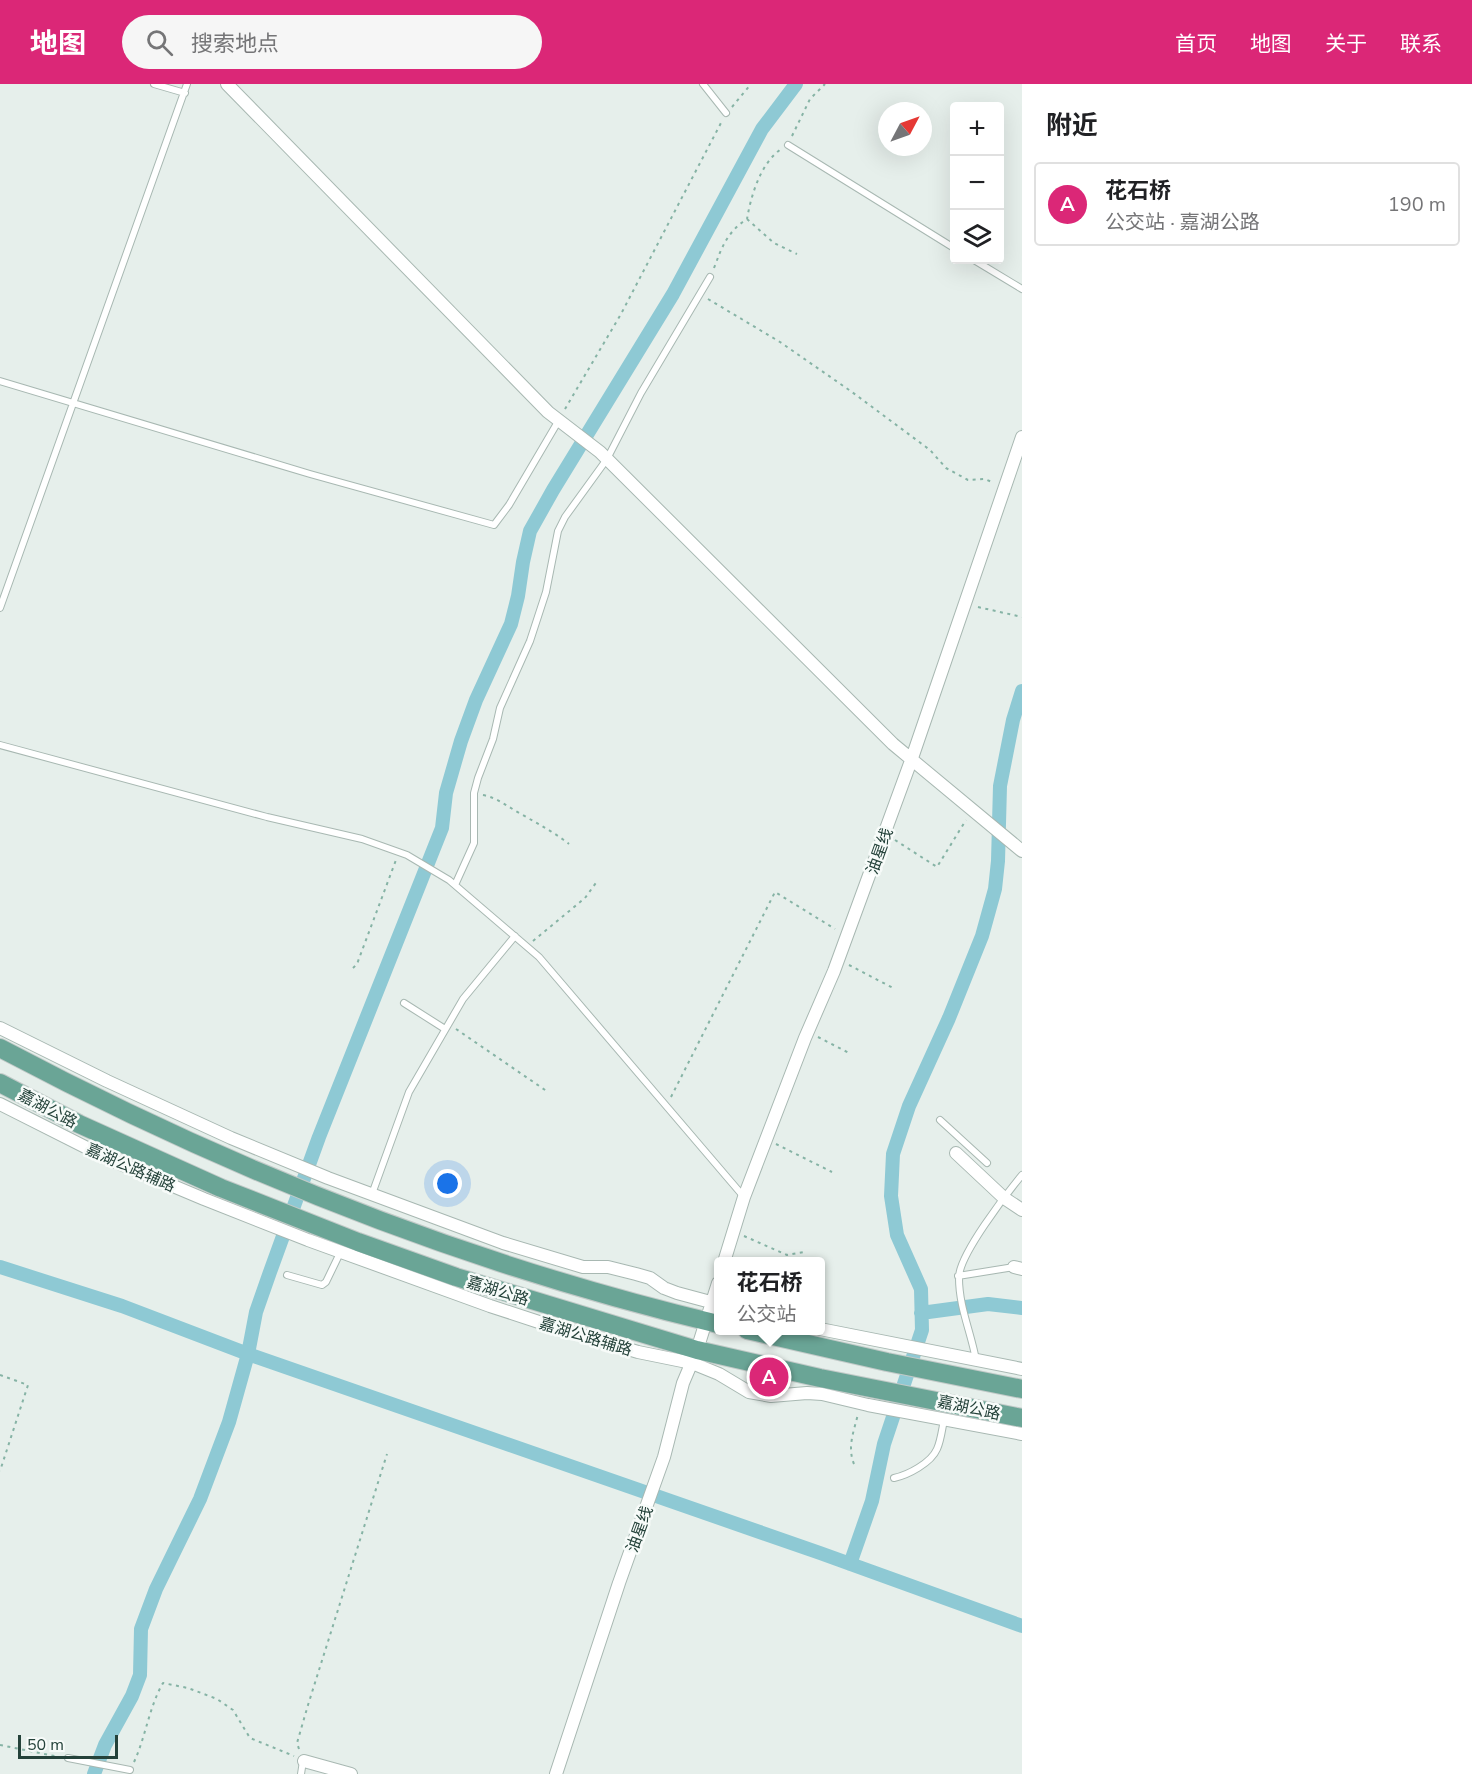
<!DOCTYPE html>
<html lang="zh">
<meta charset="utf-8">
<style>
:root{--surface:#fff;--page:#f6f6f6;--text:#202124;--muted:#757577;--line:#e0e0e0;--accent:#db2777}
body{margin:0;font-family:"Nunito Sans","Noto Sans SC",sans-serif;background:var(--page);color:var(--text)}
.controls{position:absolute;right:18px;top:18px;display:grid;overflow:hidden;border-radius:6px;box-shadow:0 6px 24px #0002}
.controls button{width:54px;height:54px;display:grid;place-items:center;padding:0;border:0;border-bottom:2px solid var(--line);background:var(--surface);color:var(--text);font:30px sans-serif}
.compass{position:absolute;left:878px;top:18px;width:54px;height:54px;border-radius:50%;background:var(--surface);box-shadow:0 6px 24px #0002;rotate:49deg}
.scale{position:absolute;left:18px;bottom:15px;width:100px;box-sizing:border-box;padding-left:6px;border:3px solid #24423a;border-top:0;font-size:16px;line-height:21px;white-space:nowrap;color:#24423a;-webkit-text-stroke:4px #f7fbf9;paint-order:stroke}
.you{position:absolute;left:448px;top:1100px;width:21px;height:21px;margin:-15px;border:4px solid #fff;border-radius:50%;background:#1a73e8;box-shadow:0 0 0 9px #1a73e833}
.badge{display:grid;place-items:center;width:39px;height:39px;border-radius:50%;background:var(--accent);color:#fff;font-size:20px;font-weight:700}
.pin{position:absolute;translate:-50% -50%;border:3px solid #fff;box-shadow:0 2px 6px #0006}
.popup{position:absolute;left:714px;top:1173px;width:111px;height:78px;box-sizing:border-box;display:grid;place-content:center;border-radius:6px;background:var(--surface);filter:drop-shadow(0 2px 4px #0005);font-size:20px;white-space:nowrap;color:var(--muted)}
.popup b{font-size:22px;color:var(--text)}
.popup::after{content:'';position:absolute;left:50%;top:100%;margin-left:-12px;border:12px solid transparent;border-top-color:var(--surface)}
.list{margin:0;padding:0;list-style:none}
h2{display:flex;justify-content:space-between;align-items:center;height:78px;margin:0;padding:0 24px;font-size:26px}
h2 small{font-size:20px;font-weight:400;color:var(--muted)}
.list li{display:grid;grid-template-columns:39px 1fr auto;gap:18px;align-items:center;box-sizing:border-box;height:84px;margin:0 12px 12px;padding:0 12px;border:2px solid var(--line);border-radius:6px}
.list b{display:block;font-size:22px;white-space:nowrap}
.list p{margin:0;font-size:20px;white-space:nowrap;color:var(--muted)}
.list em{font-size:20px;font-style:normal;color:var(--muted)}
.icon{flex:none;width:33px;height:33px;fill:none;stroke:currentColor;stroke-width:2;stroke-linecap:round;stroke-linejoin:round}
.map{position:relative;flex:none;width:1022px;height:1690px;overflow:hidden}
header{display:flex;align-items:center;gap:36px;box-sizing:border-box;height:84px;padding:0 30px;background:var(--accent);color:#fff}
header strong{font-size:28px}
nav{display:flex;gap:33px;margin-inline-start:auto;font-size:21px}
.search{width:420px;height:54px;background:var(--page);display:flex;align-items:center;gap:15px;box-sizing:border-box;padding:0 21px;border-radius:33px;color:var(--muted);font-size:22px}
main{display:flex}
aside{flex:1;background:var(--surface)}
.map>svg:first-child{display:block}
</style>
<header>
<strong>地图</strong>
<div class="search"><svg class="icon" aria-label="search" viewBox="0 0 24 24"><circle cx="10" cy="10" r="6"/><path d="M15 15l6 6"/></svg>搜索地点</div>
<nav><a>首页</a><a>地图</a><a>关于</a><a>联系</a></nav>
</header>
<main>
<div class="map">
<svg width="1022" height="1690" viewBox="0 0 1022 1690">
<rect width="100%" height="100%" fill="#e6efeb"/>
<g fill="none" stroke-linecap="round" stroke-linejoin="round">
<path stroke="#8ec9d4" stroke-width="14" d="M0 1183 122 1222 248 1270 820 1469 1022 1542
M921 1229 988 1220 1022 1224
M850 1480 872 1417 884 1360 922 1246 921 1205 897 1151 891 1112 893 1070 909 1022 949 934 982 852 995 805 998 777 1000 702 1013 636 1022 607
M94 1690 105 1661 132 1612 140 1591 141 1545 156 1505 200 1415 229 1338 248 1270 256 1228 270 1188 319 1053 442 744 446 709 461 657 476 616 511 540 518 512 523 478 530 447 553 406 673 210 762 45 796 0"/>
<defs>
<path id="lane" d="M154 0 185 9
M703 0 726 29
M788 61 954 164
M974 176 1022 205
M0 297 310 390 494 441 509 421 559 336
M0 524 187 0
M0 661 267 733 362 755 407 771 449 796 539 873 744 1113
M455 801 474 759V709L478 694 493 655 500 624 530 557 546 508 558 447 565 433 607 375 641 309 710 193
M404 919 445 945
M940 1036 987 1079
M372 1110 409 1008 463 915 515 852
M287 1191 322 1201 326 1198 341 1167
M958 1192 1014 1183
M976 1276C971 1248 959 1223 959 1194 958 1172 1007 1109 1022 1091
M894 1394C908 1391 931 1379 937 1365 941 1356 942 1345 944 1336
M68 1674 130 1686
M301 1690 303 1677"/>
<path id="street" d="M227 0 548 328 600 368 893 660 1022 767
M0 944 107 997 231 1054 328 1094 503 1159 583 1183H608L636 1190 650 1194 664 1204 677 1209 718 1220
M0 1020 109 1075 204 1115 308 1156 490 1222 551 1242 638 1268 692 1279 719 1290 749 1308 771 1312 807 1309 822 1310 868 1321 1022 1350
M956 1069 1004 1114 1022 1126
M724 1178 744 1113 805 954 834 887 912 674 1022 353
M1014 1183 1022 1185
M820 1245 1022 1285
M304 1677 351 1690
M556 1690 619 1499 664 1373 683 1299 697 1266 718 1199"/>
<path id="primary" d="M0 964C226 1084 469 1181 718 1240
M0 999 79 1040 221 1104 358 1158 456 1193 697 1266 820 1294 1022 1334
M747 1246 887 1278 1022 1305"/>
</defs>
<use href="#lane" stroke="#a8b8b2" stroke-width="8"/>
<use href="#street" stroke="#a8b8b2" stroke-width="14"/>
<use href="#primary" stroke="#c2cac8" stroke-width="20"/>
<path stroke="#86b3a5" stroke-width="2" stroke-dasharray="3 4.5" stroke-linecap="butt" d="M732 23 751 0
M792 52 810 15 825 0
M747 135 774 159 797 170
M714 184C722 163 727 148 747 135 751 112 760 80 781 65
M708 215 780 258 852 308 930 366 946 384 968 396 985 395 994 399
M565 325 621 230 722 37
M978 523 1022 533
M483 711C498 714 508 723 521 730 538 740 554 748 569 760
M895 756 937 783 966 736
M533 857 585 814 598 796
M849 881 895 905
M353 884 357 880 396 776
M456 945 548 1008
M818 953 851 970
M671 1013 775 808 835 845
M776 1060 832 1088
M744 1152 787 1171 804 1168
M0 1291 28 1301 0 1387
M854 1380C847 1363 854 1347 858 1330
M0 1661 59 1673
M299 1665 297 1659 308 1621 387 1370
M134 1678C146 1652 149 1623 163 1599L188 1604 217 1615 233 1626 250 1654 294 1672"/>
<use href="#lane" stroke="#fff" stroke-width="6"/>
<use href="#street" stroke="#fff" stroke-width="12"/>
<use href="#primary" stroke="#6aa596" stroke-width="18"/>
</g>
<g text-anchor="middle" stroke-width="5" stroke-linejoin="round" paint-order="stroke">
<g font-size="16" fill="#24423a" stroke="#f7fbf9">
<text transform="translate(879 767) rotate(-70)" y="6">油星线</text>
<text transform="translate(48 1024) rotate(28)" y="6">嘉湖公路</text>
<text transform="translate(131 1083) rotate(24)" y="6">嘉湖公路辅路</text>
<text transform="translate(498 1206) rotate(17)" y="6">嘉湖公路</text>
<text transform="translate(586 1252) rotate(17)" y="6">嘉湖公路辅路</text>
<text transform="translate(969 1323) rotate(12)" y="6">嘉湖公路</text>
<text transform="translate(639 1445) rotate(-70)" y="6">油星线</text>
</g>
</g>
</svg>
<div class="controls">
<button>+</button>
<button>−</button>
<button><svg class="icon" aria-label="layers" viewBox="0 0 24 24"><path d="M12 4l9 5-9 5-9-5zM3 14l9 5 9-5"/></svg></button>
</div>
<svg class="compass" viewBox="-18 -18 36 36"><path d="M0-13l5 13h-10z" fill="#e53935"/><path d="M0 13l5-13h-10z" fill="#757577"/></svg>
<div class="scale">50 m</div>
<div class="you"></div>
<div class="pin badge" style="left:769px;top:1293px">A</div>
<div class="popup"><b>花石桥</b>公交站</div>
</div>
<aside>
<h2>附近<small></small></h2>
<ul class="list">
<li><span class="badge">A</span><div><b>花石桥</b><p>公交站 · 嘉湖公路</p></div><em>190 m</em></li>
</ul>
</aside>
</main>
